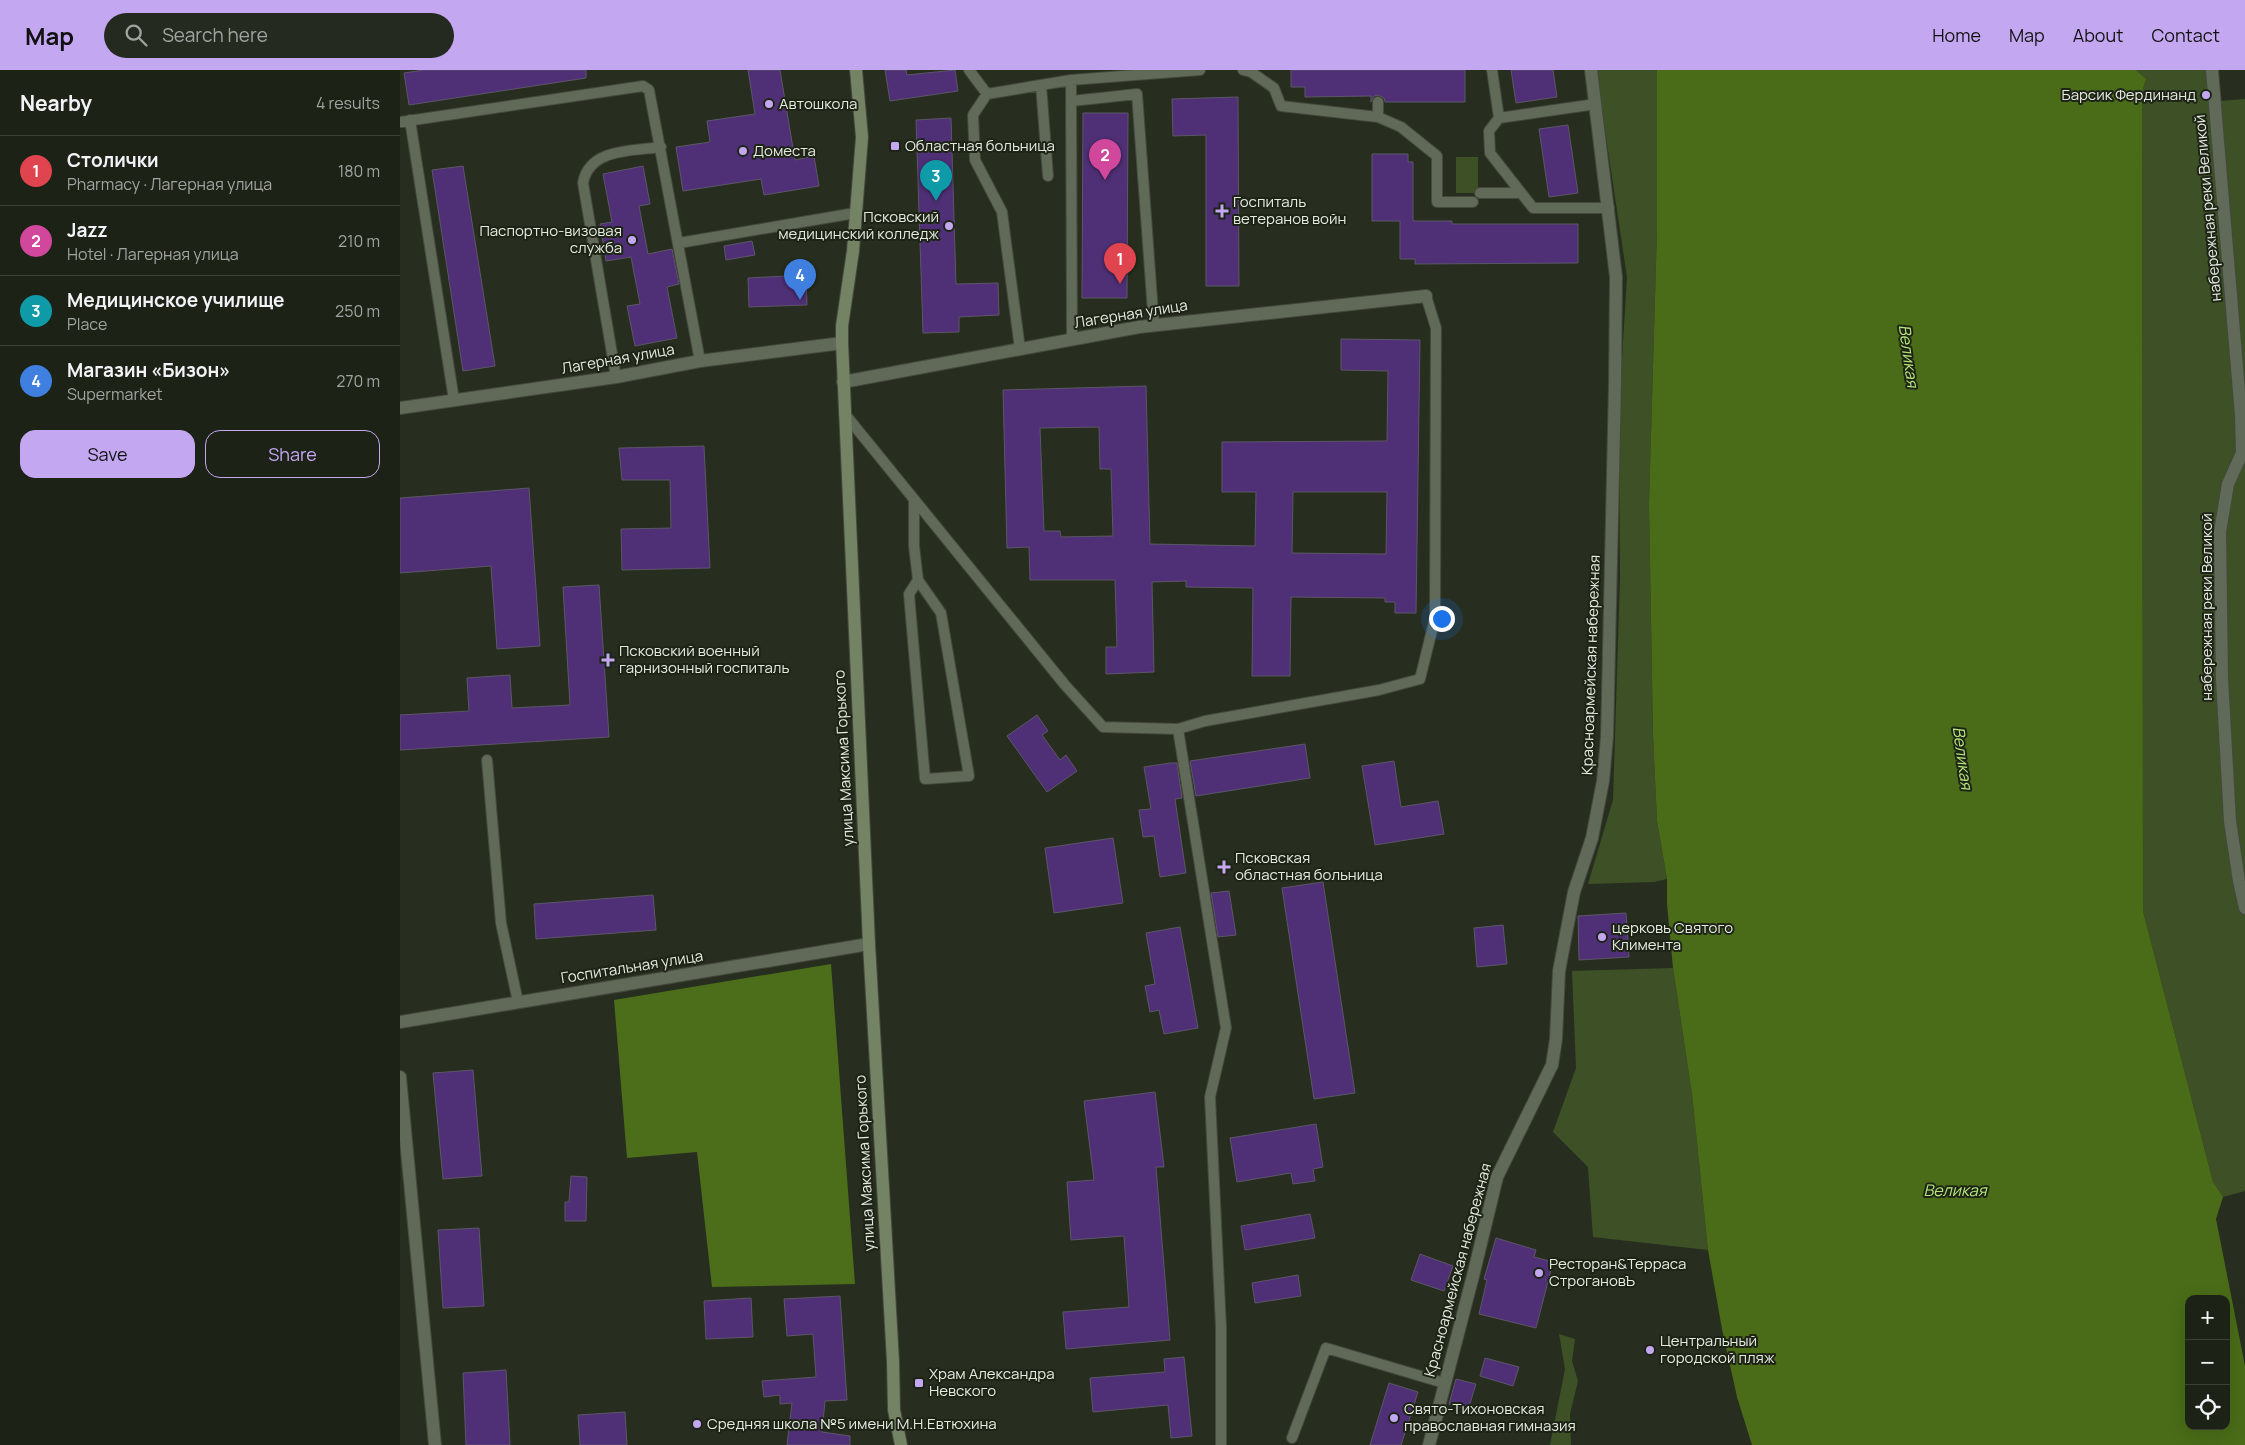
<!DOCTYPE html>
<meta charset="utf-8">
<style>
:root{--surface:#1d2217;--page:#252a20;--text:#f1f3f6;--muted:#a0a4a1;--line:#3b3f36;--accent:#c4a7f1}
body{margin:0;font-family:Manrope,sans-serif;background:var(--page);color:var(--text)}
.controls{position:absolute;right:15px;bottom:15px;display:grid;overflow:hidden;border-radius:10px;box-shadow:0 5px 20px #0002}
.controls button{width:45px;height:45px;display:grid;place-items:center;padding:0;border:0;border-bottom:1px solid var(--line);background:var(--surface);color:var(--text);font:25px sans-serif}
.you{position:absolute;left:1041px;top:548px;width:18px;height:18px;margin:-12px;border:4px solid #fff;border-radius:50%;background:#1a73e8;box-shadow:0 0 0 8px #1a73e833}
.badge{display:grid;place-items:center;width:32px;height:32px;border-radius:50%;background:var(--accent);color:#fff;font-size:16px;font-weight:700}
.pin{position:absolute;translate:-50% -41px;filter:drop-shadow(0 1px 2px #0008)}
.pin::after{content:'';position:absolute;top:26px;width:18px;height:15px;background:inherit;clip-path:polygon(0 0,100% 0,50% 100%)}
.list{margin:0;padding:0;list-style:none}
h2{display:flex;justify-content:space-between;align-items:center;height:65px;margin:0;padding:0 20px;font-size:21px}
h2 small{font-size:16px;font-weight:400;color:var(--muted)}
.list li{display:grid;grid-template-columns:32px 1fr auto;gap:15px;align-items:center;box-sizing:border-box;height:70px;padding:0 20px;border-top:1px solid var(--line)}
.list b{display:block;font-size:19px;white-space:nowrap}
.list p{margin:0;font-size:16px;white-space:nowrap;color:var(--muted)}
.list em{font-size:16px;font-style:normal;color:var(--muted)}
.actions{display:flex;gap:10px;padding:15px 20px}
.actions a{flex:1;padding:11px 0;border:1px solid var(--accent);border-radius:15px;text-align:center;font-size:18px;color:var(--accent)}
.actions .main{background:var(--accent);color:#111}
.icon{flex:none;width:28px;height:28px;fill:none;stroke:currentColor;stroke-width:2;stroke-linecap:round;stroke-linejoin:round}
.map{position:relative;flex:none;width:1845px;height:1375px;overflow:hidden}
header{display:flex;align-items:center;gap:30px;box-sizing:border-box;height:70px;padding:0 25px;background:var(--accent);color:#111}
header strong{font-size:24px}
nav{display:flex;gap:28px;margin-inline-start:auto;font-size:18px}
.search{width:350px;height:45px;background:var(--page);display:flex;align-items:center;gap:12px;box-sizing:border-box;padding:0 18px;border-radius:28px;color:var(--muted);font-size:19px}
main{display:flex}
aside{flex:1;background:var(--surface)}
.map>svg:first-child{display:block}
</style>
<header>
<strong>Map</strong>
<div class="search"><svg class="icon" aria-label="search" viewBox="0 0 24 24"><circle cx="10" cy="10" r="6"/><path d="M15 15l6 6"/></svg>Search here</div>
<nav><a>Home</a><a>Map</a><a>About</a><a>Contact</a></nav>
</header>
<main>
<aside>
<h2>Nearby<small>4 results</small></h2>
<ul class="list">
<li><span class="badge" style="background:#e0444e">1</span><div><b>Столички</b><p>Pharmacy · Лагерная улица</p></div><em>180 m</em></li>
<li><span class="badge" style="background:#d1479c">2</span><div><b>Jazz</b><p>Hotel · Лагерная улица</p></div><em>210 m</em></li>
<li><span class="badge" style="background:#0f9aa8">3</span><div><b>Медицинское училище</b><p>Place</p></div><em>250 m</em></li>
<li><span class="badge" style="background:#3f7fe0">4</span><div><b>Магазин «Бизон»</b><p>Supermarket</p></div><em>270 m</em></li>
</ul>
<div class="actions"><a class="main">Save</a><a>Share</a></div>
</aside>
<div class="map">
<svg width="1845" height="1375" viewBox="0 0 1845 1375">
<rect width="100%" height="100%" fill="#272e1f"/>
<path fill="#3e5126" d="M1196 0H1257V159L1249 434 1253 665 1257 751 1267 809 1254 812 1188 814 1213 730 1220 510 1219 338 1227 207Z
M1736 0H1818L1821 31 1845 29V1121L1823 1127 1813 1112 1743 841 1742 35 1743 19 1746 9Z
M1056 87H1078V123H1056Z
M1273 898 1292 1024 1308 1180 1193 1167 1188 1097 1153 1062 1176 998 1172 901Z
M1159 1264 1175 1269 1172 1291 1178 1311 1170 1344 1171 1375H1150L1165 1299Z"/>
<path fill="#4c6d1a" d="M431 894 455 1214 312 1217 297 1082 227 1088 214 930Z"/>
<path fill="#4a6c18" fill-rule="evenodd" d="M1257 0H1736L1746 9 1743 19 1742 35 1743 841 1813 1112 1823 1127 1816 1149 1845 1296V1375H1352L1337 1327 1322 1259 1308 1180 1292 1024 1273 898 1267 834V809L1257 751 1253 665 1249 434 1257 159ZM1789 1229H1826V1356H1789Z"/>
<path fill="#4f3076" stroke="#5d5668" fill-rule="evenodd" d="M24 0H186V8L9 35 4 3Z
M348 0H380L395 90 414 86 419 116 364 125 361 109 283 121 276 77 310 72 307 51 355 44Z
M485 0H506L507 5 555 0 558 21 490 31Z
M891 0H1065V32H985L984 28 978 25 974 26 971 32V26L905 27V17H891Z
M1111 0H1153L1157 27 1116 33Z
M838 27 839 216H806V65L773 66 772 29Z
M683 43H728L727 228H682Z
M551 48 556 214 598 213 599 245 559 247V262L523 263 516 50Z
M1168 55 1178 123 1149 127 1139 59Z
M972 84H1008V92H1013V151H1052V154H1178V193L1015 194V189H1000V151H972Z
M63 96 95 296 63 301 32 100Z
M243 96 250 134 239 136 248 184 272 179 279 214 267 217 277 268 235 276 227 236 240 234 231 187 206 191 200 154 212 152 203 104Z
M352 171 355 185 326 190 324 176Z
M406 205 407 235 349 237 348 208Z
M941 269 1020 270 1016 543H995V532H985V528L891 527 890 606H852L853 518 786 517V511L752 512 754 602 706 604V577H717L715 510H630L629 477 607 478 603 320 746 316 750 474 855 476 856 422H822V372L987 371 988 301 941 300ZM699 357 700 399H711L713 466 661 467 660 461H644L640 358ZM893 422H987L986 484 892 483Z
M304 376 310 498 222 500 221 459 271 458 270 410H222L219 378Z
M129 418 140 576 97 579 91 496 0 503V428Z
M199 515 209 667 0 680V645L69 641 67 608 110 605 112 638 170 635 163 517Z
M637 645 648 661 642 665 660 690 666 685 677 701 647 722 607 666Z
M905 674 910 708 796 726 790 691Z
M994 691 1001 737 1038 731 1044 764 975 775 962 696Z
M770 693H777L782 728 775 729 786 803 760 807 754 766 743 767 739 740 751 739 744 697Z
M713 768 723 833 654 843 645 778Z
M923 812 955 1023 914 1029 882 818Z
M829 821 836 865 818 867 811 823Z
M253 825 256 860 136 869 134 834Z
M1226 843 1229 887 1179 890 1178 846Z
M1103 855 1107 894 1077 897 1074 858Z
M780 857 798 958 764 964 759 940 750 942 745 916 755 914 746 863Z
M73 1000 82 1106 43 1109 33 1003Z
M755 1022 764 1097H756L770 1270 666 1279 663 1242 729 1237 724 1166 671 1170 667 1112 694 1110 684 1031Z
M916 1054 923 1097 913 1099 915 1111 893 1114 891 1103 837 1112 830 1068Z
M171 1106 187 1107 186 1151H165V1132H169Z
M910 1144 915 1168 845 1180 841 1156Z
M79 1158 84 1236 43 1238 38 1160Z
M1096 1168 1136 1180 1134 1187 1153 1192 1136 1258 1079 1244 1087 1210 1084 1209Z
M1020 1184 1053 1196 1044 1221 1011 1210Z
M898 1205 901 1226 855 1233 852 1213Z
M440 1226 447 1330 425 1331 422 1362 450 1366V1375H387L392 1333 380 1334V1325L364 1327 362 1311 416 1307 413 1264 387 1266 384 1229Z
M351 1228 353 1267 306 1269 304 1231Z
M784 1287 792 1366 771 1368 768 1335 693 1342 690 1308 765 1302 764 1289Z
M1085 1288 1119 1297 1113 1316 1080 1306Z
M106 1300 110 1375H66L63 1303Z
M1056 1309 1076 1314 1068 1340 1049 1334Z
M989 1313 1018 1322 1001 1375H970Z
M225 1342 227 1375H180L178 1345Z"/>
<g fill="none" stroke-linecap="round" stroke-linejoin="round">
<defs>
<path id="lane" d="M569 0 587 24 671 10 800 0
M843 0 851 2 874 18 881 36 978 47 1001 57 1037 86V132H1073
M1092 0 1099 48 1196 34
M671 10 672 269
M641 15 648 106
M587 24 573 45 575 90 602 142 620 279
M672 31 737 24 754 256
M978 32V47
M1099 48 1089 61 1090 83 1133 138H1209
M10 50 54 330
M0 52 243 16 249 20 300 291
M1080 123H1121
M279 173 455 143
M216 307 183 113C189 78 233 81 261 77
M444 343 665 615 703 657 778 659 805 651 979 620 1020 609 1035 548 1036 258 1026 226
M514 430V476L518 510 541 543 569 706 525 709 509 524 518 510
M778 659 826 958 810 1027 821 1257V1375
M87 690 101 853 118 932
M892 1368 926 1278 1044 1313"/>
<path id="street" d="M1812 0 1841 345 1842 383 1828 414 1820 462 1822 609 1830 751 1839 811 1845 838
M443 312 739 257 1026 226
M0 338 216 307 300 291 442 273
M0 952 469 874
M0 1007 35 1375
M1029 1375 1074 1202 1097 1107 1152 995 1156 969 1159 901 1174 822 1192 768 1203 711 1207 667 1215 315 1216 207 1191 0"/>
<path id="secondary" d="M456 0 462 67 453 181 442 256V273L469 874 493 1291 494 1340 501 1375"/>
</defs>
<use href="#lane" stroke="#43493c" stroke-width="12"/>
<use href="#street" stroke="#43493c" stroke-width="14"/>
<use href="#secondary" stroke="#43493c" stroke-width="14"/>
<use href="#lane" stroke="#616a59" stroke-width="10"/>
<use href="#street" stroke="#616a59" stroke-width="12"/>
<use href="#secondary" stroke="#748364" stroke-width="12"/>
</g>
<g fill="#c4a7f1" stroke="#1d2416" stroke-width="2">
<circle cx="1806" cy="25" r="5"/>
<circle cx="369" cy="34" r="5"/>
<rect x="490" y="71" width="10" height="10" rx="2.5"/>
<circle cx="343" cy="81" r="5"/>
<path d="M819.5 133.5h5v5h5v5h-5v5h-5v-5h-5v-5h5z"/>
<circle cx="549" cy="156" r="5"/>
<circle cx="232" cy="170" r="5"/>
<path d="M205.5 582.5h5v5h5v5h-5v5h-5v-5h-5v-5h5z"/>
<path d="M821.5 789.5h5v5h5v5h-5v5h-5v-5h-5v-5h5z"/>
<circle cx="1202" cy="867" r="5"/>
<circle cx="1139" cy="1203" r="5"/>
<circle cx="1250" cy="1280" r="5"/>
<rect x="514" y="1308" width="10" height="10" rx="2.5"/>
<circle cx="994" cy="1348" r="5"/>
<circle cx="297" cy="1354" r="5"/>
</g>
<g text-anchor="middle" stroke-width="4" stroke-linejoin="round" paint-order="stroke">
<g font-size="15" fill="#e5eae0" stroke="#1d2416" text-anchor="start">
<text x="1796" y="30" text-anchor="end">Барсик Фердинанд</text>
<text x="379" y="39">Автошкола</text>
<text x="505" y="81">Областная больница</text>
<text x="353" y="86">Доместа</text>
<text x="833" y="137">Госпиталь<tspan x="833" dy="17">ветеранов войн</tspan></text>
<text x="539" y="152" text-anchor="end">Псковский<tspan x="539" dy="17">медицинский колледж</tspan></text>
<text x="222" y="166" text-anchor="end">Паспортно-визовая<tspan x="222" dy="17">служба</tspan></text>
<text x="219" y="586">Псковский военный<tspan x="219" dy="17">гарнизонный госпиталь</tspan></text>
<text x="835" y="793">Псковская<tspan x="835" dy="17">областная больница</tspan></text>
<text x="1212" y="863">церковь Святого<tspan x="1212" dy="17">Климента</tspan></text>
<text x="1149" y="1199">Ресторан&amp;Терраса<tspan x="1149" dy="17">СтрогановЪ</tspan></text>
<text x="1260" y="1276">Центральный<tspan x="1260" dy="17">городской пляж</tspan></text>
<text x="529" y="1309">Храм Александра<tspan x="529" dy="17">Невского</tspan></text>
<text x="1004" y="1344">Свято-Тихоновская<tspan x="1004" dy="17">православная гимназия</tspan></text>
<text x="307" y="1359">Средняя школа №5 имени М.Н.Евтюхина</text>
</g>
<g font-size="15" fill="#e5eae0" stroke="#1d2416">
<text transform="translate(1808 138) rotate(-95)" y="5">набережная реки Великой</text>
<text transform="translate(731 244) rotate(-9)" y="5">Лагерная улица</text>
<text transform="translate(218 289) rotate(-10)" y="5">Лагерная улица</text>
<text transform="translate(1807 537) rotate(-90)" y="5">набережная реки Великой</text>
<text transform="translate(1191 595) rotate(-88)" y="5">Красноармейская набережная</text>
<text transform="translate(444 688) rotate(-93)" y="5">улица Максима Горького</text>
<text transform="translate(232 897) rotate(-9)" y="5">Госпитальная улица</text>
<text transform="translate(465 1093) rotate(-93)" y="5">улица Максима Горького</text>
<text transform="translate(1058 1200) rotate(-75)" y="5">Красноармейская набережная</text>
</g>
<g font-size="16" font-style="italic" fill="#b5e67a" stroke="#1d2416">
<text transform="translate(1509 286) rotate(82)" y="6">Великая</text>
<text transform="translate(1563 688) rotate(82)" y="6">Великая</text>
<text x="1555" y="1126">Великая</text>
</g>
</g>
</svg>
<div class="controls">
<button>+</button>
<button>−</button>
<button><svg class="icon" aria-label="locate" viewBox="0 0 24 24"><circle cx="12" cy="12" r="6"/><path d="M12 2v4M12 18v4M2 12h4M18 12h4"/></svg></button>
</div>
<div class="you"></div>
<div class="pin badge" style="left:720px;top:214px;background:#e0444e">1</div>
<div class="pin badge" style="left:705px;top:110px;background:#d1479c">2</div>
<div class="pin badge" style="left:536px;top:131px;background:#0f9aa8">3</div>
<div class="pin badge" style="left:400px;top:230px;background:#3f7fe0">4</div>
</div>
</main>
